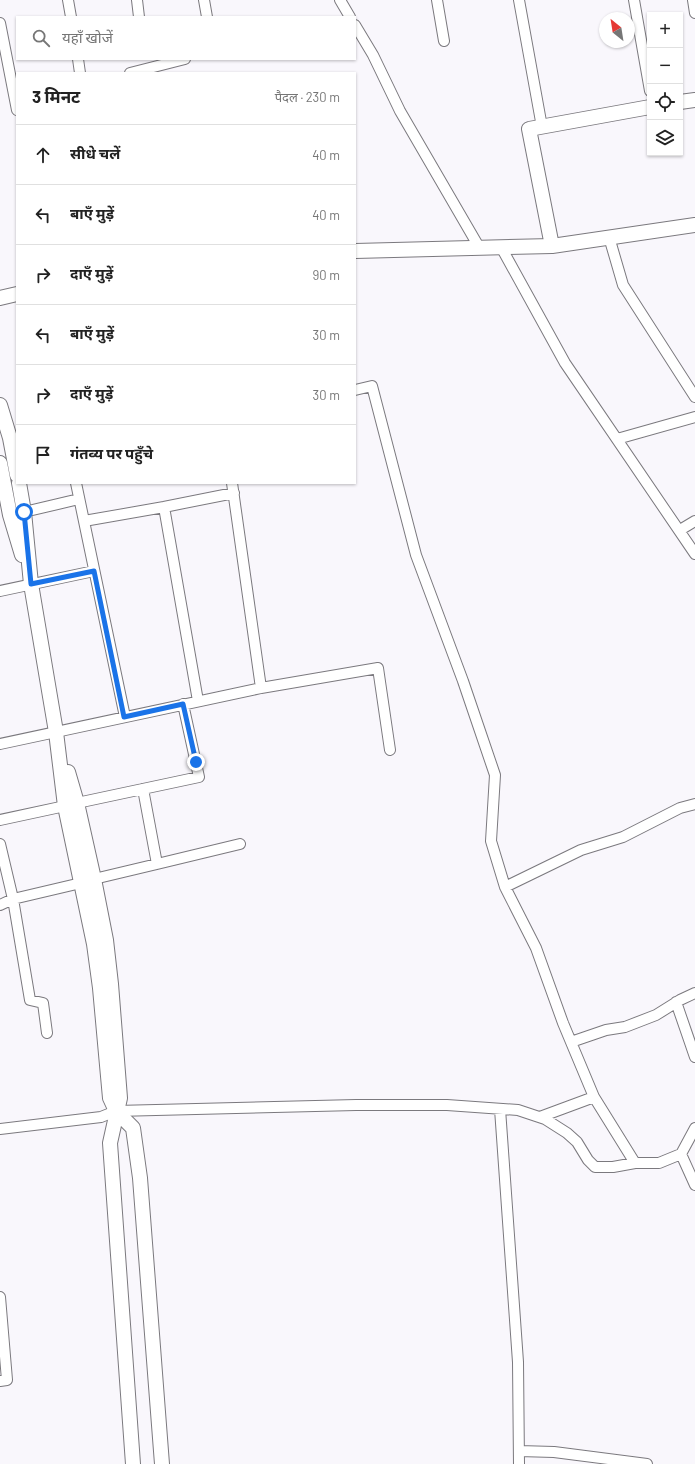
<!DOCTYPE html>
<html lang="hi">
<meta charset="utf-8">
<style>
:root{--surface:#fff;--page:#f6f6f6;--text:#222;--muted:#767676;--line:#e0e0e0}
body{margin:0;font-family:Barlow,"Noto Sans Devanagari",sans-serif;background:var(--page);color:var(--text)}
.controls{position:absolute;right:12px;top:12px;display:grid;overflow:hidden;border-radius:0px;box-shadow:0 1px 3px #0004}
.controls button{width:36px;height:36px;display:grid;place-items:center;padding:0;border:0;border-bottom:1px solid var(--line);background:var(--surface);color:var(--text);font:20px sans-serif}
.compass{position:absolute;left:599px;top:12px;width:36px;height:36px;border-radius:50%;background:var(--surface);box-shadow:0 1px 3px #0004;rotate:330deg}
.stop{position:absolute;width:12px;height:12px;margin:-9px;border:3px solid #1a73e8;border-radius:50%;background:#fff}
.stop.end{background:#1a73e8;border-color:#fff;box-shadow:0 1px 4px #0008}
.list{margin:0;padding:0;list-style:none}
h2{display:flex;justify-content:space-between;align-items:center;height:52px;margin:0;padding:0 16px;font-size:17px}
h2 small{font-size:13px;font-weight:400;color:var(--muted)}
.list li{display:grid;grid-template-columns:26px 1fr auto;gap:12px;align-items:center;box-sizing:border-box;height:60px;padding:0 16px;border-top:1px solid var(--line)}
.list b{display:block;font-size:15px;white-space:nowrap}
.list em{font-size:13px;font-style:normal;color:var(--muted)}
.icon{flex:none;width:22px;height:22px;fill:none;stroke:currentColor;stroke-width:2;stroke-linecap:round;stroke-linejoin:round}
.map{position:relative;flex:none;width:695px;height:1464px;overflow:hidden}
.search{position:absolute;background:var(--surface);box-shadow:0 1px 3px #0004;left:16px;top:16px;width:340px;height:44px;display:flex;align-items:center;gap:10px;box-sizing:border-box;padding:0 14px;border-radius:0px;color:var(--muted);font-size:15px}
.panel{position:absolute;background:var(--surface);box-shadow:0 1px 3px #0004;left:16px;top:72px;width:340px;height:412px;border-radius:0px}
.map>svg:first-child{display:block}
</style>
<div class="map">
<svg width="695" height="1464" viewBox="0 0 695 1464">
<rect width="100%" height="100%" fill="#f9f7fc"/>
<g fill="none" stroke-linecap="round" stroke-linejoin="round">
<defs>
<path id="street" d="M68 0 71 17
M137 0 139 17
M204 0 207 17
M340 0 350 17
M437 0 444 41
M519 0 542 127
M634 0 650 91
M693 0 695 13
M0 23 17 110
M355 25 373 55 400 111 479 247
M78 59 80 73
M130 73 185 59
M609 237 623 285 695 397
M501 247 565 363 695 554
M355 390 372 386 416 555 463 681 495 775 491 841 505 887 536 948 563 1023 594 1097 635 1163H659L681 1154 695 1185
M617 439 695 417
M76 483 125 717
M232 483 261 688 378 668 390 750
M164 507 234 493
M24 512 79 499
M84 521 164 507 198 701
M680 530 695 521
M0 591 94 571
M0 744 261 688
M77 803 199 777 183 704
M0 820 65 806
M0 844 13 899 81 883
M157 864 240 844
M94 879 157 864 143 789
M505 887 581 850 623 837 680 808 695 804
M0 905 13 899 30 1000 43 1003 47 1033
M676 1002 695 1057
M571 1042 606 1030 625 1027 656 1015 680 1000 695 993
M500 1109 518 1362 519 1464
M540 1117 594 1097
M0 1129 101 1117 116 1111 356 1105H447L518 1110 545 1119 567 1133 577 1142 588 1160 595 1167H613L635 1163
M681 1154 695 1128
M0 1297 7 1380 0 1381
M519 1451 554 1452 647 1464"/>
<path id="secondary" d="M680 102 695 100
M552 246 529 129 650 107
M355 251 552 246 695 225
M0 298 17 294
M0 405 10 438 17 475
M0 463 10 515 22 555
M19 483 24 512 31 584 56 732 65 806 94 944 100 988 110 1098 116 1111 133 1128 140 1178 162 1464
M68 772 77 803 94 879 106 940 111 984 120 1098 110 1143 133 1464"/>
</defs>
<use href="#street" stroke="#7b797e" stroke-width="12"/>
<use href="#secondary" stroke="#7b797e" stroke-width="16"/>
<use href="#street" stroke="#fff" stroke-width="10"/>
<use href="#secondary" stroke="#fff" stroke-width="14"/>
</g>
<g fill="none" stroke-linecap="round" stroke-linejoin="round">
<path stroke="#1a73e8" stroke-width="5" d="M24 512 31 584 94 571 124 717 183 704 196 762"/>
</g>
</svg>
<div class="controls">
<button>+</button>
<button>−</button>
<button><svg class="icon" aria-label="locate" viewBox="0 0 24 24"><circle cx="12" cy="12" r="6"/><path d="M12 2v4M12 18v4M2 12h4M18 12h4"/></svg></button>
<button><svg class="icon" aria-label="layers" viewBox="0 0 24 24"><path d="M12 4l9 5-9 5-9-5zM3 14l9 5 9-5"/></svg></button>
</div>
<svg class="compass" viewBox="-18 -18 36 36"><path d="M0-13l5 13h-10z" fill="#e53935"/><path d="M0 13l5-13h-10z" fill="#767676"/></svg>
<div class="stop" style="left:24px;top:512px"></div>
<div class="stop end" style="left:196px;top:762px"></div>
<div class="search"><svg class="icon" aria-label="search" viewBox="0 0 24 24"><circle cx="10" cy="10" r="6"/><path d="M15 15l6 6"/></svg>यहाँ खोजें</div>
<section class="panel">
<h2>3 मिनट<small>पैदल · 230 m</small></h2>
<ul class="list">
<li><svg class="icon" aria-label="ahead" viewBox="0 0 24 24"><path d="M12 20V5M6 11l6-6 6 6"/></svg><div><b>सीधे चलें</b></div><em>40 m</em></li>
<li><svg class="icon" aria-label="left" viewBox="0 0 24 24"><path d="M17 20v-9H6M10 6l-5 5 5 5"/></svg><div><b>बाएँ मुड़ें</b></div><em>40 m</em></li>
<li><svg class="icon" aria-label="right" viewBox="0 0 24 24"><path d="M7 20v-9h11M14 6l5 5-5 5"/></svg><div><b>दाएँ मुड़ें</b></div><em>90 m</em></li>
<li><svg class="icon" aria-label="left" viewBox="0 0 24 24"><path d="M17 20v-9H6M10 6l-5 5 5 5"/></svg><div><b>बाएँ मुड़ें</b></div><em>30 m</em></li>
<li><svg class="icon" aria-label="right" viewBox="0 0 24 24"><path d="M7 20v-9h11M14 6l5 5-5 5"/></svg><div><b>दाएँ मुड़ें</b></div><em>30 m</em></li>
<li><svg class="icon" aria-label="arrive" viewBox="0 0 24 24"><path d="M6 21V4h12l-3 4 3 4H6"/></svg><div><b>गंतव्य पर पहुँचे</b></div></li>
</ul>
</section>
</div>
